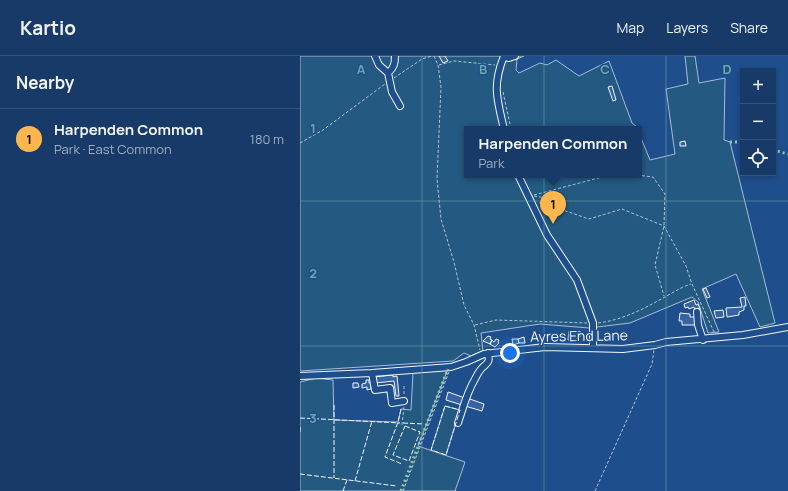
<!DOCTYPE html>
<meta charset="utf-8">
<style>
:root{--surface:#173a69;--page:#244571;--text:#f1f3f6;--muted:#9eadc0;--line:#36547d;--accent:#ffb74d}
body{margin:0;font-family:Manrope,sans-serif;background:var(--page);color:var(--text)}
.controls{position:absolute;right:12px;top:12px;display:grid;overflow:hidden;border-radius:0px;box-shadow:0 2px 6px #0003}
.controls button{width:36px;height:36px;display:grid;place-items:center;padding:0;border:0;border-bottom:1px solid var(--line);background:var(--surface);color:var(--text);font:20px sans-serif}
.you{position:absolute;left:210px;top:297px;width:14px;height:14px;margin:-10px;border:3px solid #fff;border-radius:50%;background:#1a73e8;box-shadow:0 0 0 6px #1a73e833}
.badge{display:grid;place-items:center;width:26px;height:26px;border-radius:50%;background:var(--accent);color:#111;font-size:13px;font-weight:700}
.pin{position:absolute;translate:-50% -33px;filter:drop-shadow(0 1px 2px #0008)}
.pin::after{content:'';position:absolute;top:21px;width:14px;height:12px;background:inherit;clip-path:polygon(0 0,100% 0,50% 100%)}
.popup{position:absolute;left:164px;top:70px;width:178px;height:52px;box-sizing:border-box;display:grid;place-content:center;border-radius:0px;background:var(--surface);filter:drop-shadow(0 1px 3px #0005);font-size:13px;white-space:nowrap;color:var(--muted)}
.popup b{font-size:15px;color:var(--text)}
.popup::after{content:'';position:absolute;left:50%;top:100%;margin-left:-8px;border:8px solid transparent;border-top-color:var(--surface)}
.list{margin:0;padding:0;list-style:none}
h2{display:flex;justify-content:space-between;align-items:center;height:52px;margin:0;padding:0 16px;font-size:17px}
h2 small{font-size:13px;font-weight:400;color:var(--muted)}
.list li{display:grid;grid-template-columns:26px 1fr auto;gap:12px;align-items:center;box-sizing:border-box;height:60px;padding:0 16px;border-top:1px solid var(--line)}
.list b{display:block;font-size:15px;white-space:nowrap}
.list p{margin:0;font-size:13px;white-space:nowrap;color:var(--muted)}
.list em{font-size:13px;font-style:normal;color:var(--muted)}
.icon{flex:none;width:22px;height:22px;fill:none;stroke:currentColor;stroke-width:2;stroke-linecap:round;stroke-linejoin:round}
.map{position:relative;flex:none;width:488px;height:435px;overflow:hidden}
header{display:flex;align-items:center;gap:24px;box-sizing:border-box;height:56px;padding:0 20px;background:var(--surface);border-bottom:1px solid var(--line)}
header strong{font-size:19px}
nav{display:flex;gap:22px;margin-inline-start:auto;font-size:14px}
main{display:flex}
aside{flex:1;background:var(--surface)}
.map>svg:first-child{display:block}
</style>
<header>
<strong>Kartio</strong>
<nav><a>Map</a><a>Layers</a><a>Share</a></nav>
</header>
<main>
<aside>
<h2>Nearby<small></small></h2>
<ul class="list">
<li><span class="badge">1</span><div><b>Harpenden Common</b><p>Park · East Common</p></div><em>180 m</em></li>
</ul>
</aside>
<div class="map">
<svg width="488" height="435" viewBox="0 0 488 435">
<rect width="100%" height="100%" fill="#1f4e8c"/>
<path fill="#245a82" stroke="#a8bbd7" d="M0 0H224L217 3 216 14 219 17 240 7 247 9 256 4 279 20 309 5 332 67 337 71V73H167V119H339V77L350 104 375 98 366 33 388 28 385 0H395L399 27 425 22 424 84 430 86 475 267 460 271 436 218 402 233 419 276 408 277 398 246 392 241 330 267 289 272 240 268 181 277 183 295 171 300 164 297 153 305 0 315Z
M148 313 118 390 165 406 155 435H0V326L16 322 33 324 34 364 98 366 101 353 111 354 113 316Z
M145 350 160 354 146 399 131 394Z"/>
<path fill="#3563a3" stroke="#f2f6ff" d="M139 0H145L148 5 143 7Z
M312 30 316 44 313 45 308 31Z
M385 85 386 90H380V86Z
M406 232 410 241 407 242 403 233Z
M445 241 446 250H444V254L439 256V259L427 261 426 252 442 251 440 242Z
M394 244 396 249 398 248 400 253 395 254 394 251 389 253 388 251 385 252 384 248Z
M423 254 424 261 416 262 414 255Z
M380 257 390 258V261H395V269H382V265H379Z
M269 275 281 276 280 281H277V284H268Z
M188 280 191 281 190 283 192 284 190 288 183 285Z
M224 281 225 287H219L218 283Z
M196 283 199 284 198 286 199 287 195 291 190 288 192 284 194 286Z
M212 283H218L219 287 213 289Z
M93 319V321L97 320 99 340H96L94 325 75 327 74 321Z
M66 324H69V327H71V333L67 334V331L62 332V328L66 327Z
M53 327H58L59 331 53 332Z
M148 336 165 342 162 349 146 344Z
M167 342 184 348 182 355 165 350Z"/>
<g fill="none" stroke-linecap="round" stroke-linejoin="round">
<defs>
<path id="minor" d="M75 0 79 9 88 17 92 36 100 50
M204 1 209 2 215 0
M88 17C94 12 95 7 95 0
M204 73C197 43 192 30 204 0
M218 119 247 179 277 224 293 267V292
M397 256 398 269 403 284
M72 317 75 334 90 332 92 347 104 345
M0 320 72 317 151 311 166 306 184 298 245 291 323 293 355 289 366 286 443 279 488 271
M158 367C163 352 167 336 175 323 177 319 179 315 182 312 188 306 190 307 188 297"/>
</defs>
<use href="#minor" stroke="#f2f6ff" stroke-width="8"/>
<path stroke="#b3c4dc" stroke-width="1" stroke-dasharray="3 2" stroke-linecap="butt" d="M134 0 138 9 141 31 137 123 141 163 154 206 164 249 174 269 180 294
M139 9 154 5 195 9
M94 22 122 3 132 0
M203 36 211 73
M0 87 23 74 85 28
M337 119 353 121 365 138 364 170 355 209 364 240
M234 139 310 119
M234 140 246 142 260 153 289 163 322 153 364 170 386 210 392 228 414 276
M239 147 247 143
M298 267C330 263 355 246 383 231L391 228
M175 269 196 264 287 267
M104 330V339
M102 369 104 351
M103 435 149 316
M295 435 352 308 354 294"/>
<use href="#minor" stroke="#1f4e8c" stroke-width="6"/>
<path stroke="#97c8a6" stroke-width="3" stroke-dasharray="2 3" stroke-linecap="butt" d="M430 86H443
M473 94 488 98
M101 435 148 313"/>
<path stroke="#f2f6ff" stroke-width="1" stroke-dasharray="5 2" stroke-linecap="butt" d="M34 349V422
M145 350 160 354 146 399 131 394Z
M101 353 98 366 85 401 102 408
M0 362 100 367
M103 367 124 368
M105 370 120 376 109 405 93 399Z
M0 371V376
M0 418 97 430
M55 425 72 365
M43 435 47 424"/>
</g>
<path fill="none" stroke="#6aa9a8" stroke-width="1" stroke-opacity="0.55" d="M122 0V435M244 0V435M366 0V435M0 145H488M0 290H488"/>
<g text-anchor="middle" stroke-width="3" stroke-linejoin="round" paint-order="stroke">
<g font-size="14" fill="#f2f6ff" stroke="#1f4e8c">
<text transform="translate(279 280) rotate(-1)" y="5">Ayres End Lane</text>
</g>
</g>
<g font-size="13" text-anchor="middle" font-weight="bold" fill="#6aa9a8" stroke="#1f4e8c" stroke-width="3" stroke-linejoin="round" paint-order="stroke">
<text x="61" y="18">A</text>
<text x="183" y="18">B</text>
<text x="305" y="18">C</text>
<text x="427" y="18">D</text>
<text x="13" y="77">1</text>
<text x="13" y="222">2</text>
<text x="13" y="367">3</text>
</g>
</svg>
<div class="controls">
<button>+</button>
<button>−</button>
<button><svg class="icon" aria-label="locate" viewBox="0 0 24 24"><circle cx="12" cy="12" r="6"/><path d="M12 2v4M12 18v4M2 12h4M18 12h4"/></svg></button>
</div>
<div class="you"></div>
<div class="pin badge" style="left:253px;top:168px">1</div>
<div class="popup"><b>Harpenden Common</b>Park</div>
</div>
</main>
